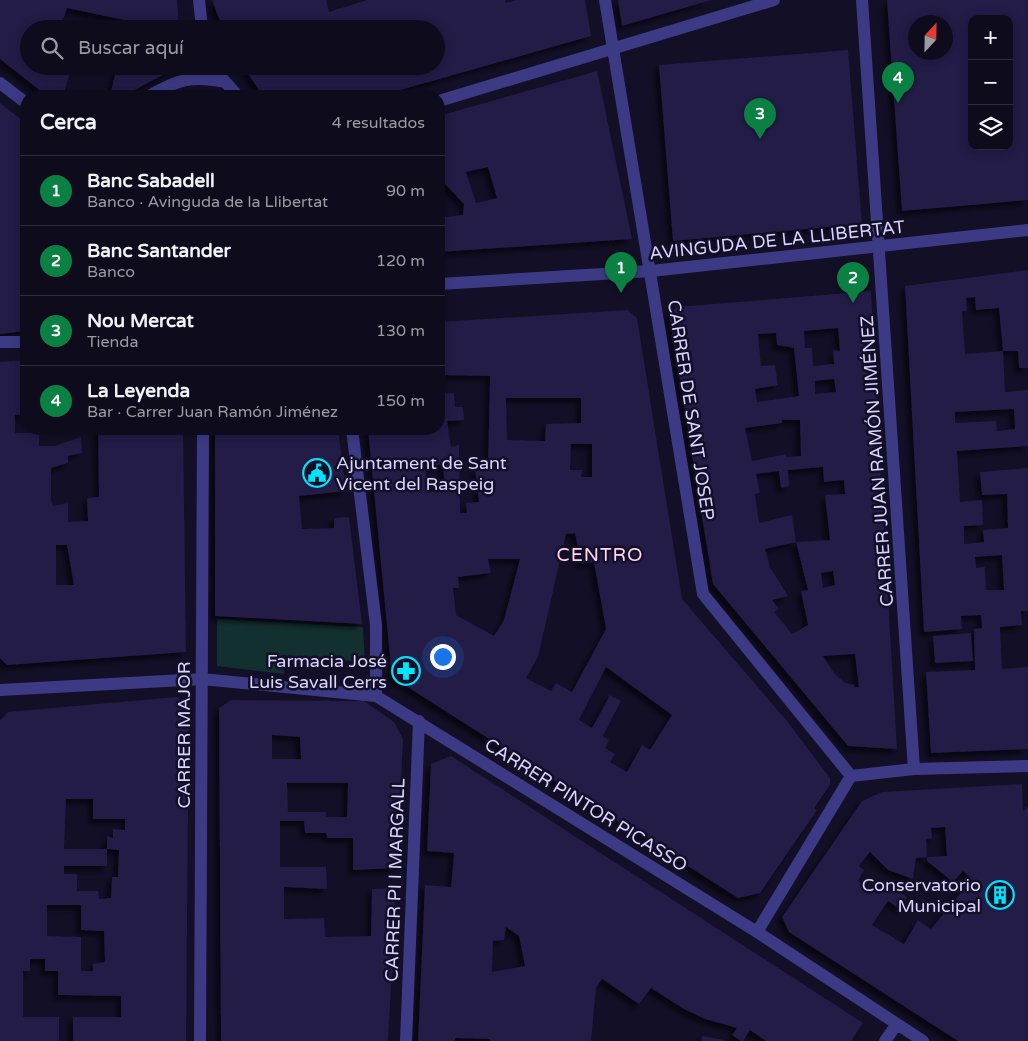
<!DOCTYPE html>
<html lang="es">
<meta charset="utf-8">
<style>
:root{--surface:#0e0b1c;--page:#1c1929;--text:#f1f3f6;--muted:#9b9ba3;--line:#2e2b3b;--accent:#0b8043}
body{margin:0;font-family:"Varela Round",sans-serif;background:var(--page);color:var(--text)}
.controls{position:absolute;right:15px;top:15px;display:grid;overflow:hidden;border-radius:10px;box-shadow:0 2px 12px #0003}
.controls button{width:45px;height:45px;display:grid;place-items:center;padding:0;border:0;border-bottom:1px solid var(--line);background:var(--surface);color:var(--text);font:25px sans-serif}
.compass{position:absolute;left:908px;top:15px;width:45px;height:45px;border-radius:50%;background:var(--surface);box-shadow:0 2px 12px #0003;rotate:22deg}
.you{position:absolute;left:442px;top:656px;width:18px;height:18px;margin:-12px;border:4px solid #fff;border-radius:50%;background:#1a73e8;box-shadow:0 0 0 8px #1a73e833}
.badge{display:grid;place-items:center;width:32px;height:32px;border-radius:50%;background:var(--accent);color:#fff;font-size:16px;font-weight:700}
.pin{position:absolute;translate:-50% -41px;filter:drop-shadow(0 1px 2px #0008)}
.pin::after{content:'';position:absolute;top:26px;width:18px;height:15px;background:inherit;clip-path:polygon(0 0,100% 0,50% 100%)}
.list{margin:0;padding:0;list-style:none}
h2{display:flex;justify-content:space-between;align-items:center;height:65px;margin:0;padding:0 20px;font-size:21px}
h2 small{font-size:16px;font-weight:400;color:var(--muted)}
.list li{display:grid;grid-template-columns:32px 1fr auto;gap:15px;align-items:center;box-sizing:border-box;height:70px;padding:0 20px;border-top:1px solid var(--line)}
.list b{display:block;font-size:19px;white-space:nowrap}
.list p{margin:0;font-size:16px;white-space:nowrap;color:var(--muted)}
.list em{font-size:16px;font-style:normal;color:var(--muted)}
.icon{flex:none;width:28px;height:28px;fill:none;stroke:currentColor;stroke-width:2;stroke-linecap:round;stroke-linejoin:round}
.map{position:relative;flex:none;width:1028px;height:1041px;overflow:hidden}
.search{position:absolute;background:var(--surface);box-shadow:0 2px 12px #0003;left:20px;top:20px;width:425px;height:55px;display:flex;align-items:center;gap:12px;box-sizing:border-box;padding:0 18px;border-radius:28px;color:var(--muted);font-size:19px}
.panel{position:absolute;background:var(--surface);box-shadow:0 2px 12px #0003;left:20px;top:90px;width:425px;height:345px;border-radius:20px}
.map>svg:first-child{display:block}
</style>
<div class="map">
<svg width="1028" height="1041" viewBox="0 0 1028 1041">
<defs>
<filter id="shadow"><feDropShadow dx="-4.5" dy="4.5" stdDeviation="2.5" flood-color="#0009"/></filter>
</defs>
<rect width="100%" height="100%" fill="#130f26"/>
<path fill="#12302f" d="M217 619 363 627 365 662 282 655 284 674 217 666Z"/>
<path fill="#241b47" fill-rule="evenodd" filter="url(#shadow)" d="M0 0H177L179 29H127L129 21 67 8 60 29H29V66H72L63 96H47L0 59Z
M212 0H326L329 12 367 0H505L506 3 517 0H585L591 36 379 96H263L243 66H436V29H223Z
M618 0H711L622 26Z
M887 0H1028V200L902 211ZM972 19H1009V146H972ZM916 22H946V52H916Z
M848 50 862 224 673 241 659 65Z
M117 66H180L123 96H110Z
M597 71 632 239 439 252V218L463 215 464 204 441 180 439 172V116ZM488 167 497 198 476 203 466 172Z
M198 92 217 96H166L179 93Z
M0 103 26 123V331L0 334Z
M1028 270V368H1019L1018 351H1003L999 308 976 310 975 297 966 298 967 311H962L965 354 1003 351 1005 392 1028 390V446L957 451 960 502 982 500 983 525 964 526V544L984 542 983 530 1008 528 1007 494 982 495 980 472 1028 468V611H1021L1022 625 1000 627 1002 669 1028 667V749L931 753 926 672 975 670 974 629 982 628 981 615 961 616 962 629 924 632 905 286ZM1014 409 1015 429 997 431 996 421 955 423V412ZM1002 555 1004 590H986L985 567 976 568 975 557Z
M871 291 880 464 897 749 848 746 713 584 669 314 677 307ZM838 328 840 351 833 350 834 364 813 366 812 348H805L804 331ZM776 333 777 345 794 348 799 396 757 402 755 389 778 385 775 365 761 366 758 334ZM834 379 836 392 815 394V381ZM782 420H800L801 456 786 457V454L752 461 745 428 782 423ZM823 467 824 482 844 480 845 494 825 495 830 540 796 542 808 590 801 591 808 625 792 634 774 612 779 609 772 600 788 596 770 567 765 549 796 542 792 515 759 523 755 494 760 493 756 474 779 471 781 488 789 486 788 470ZM833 571 835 585 823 588 821 573ZM855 654 859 687H854L855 685 845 683 834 673 823 656Z
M627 310 637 318 682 599 787 721 830 778V785L814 808 817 810 760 893 738 898 392 677 368 429H439V394L454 393 455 407H463L464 420 447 421 451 447 459 445 460 513H467L466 503 479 502 475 468 488 469 490 376 439 375V322ZM506 398H581V423L546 424 545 441 507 440ZM571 444H592V477H581L582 470H570ZM443 464 445 492H428L425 467ZM575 533 581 564 594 562 606 629 572 692 556 683 551 691 526 678 538 657 566 534ZM488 559H520L504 620 494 636 456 615 453 588H459L458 577 491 573ZM606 667 672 715 650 750 642 745 627 772 610 762 615 754 605 748 609 740 603 736 621 701 610 695 592 728 579 720Z
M26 360V415H15V433H39V446H54L81 437 82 453 68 456V463L51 468V501L53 506 68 503V522L88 521 87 498 99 497 98 429H183L186 652 7 665 0 658V362ZM56 545H67L74 585H56Z
M215 429H338L346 491 299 496 302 529 334 528V518L349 517 362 624 215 616Z
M971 633 973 661 935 663 933 636Z
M176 697 189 704 186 1041H73V1017H121V996L58 995V971H45V959H30V971H23V1017H59V1041H0V720L8 712ZM66 799H93V819H125V830L113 829V838L107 836V849H64ZM107 849 119 850 118 877H112L111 898 99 899 98 891H77V874H64V866H107ZM47 905H81V930L104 931 105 962 93 964V971H81V937L47 936Z
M231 700 364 701 394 722 403 739 397 868 353 870V838H327L326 833H305L304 821H280V867H326L327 889 284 887V919L324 918 325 937 371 936 372 889 396 888 388 1041H221L219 708ZM272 735 300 737 301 759H272ZM287 783H348L347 817H326V812H288Z
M451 756 863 1023 851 1041H766L750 1030 743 1041H741L732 1035 737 1028 705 1019 684 1009 651 988 639 1004 602 979 596 988 591 1041H490V1039L455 1038V1041H418L425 885 451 887 454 853 427 851 431 764ZM506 927 519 936 525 966 492 972 493 941 504 940Z
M1022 784 1023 812 1028 806V1041H958L789 932 782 917 862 801 882 792ZM945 827 947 856 927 857V861L953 882 963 871 972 879 931 929 918 920 904 944 872 925 888 901 901 910 907 897 884 882 876 893 858 881 864 870 859 866 870 852 888 870 913 879 916 858 927 857 926 839 932 838 931 828Z
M702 1036 724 1040V1041H701Z"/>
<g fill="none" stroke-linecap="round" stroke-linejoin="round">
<path stroke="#3d3a85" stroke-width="12" d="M199 0 202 29
M605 0 703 594 851 776
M862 0 914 769
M211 66 238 96
M0 83 26 103
M149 96C177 80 191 75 224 82
M439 101 774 0
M439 284 651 271 1028 230
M0 342H26
M352 429 376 625V696
M0 690 202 679 376 696 757 932 923 1041
M757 932 851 776 914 769 1028 766
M200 1041 203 429
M406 1041 419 721
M885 1041 897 1024"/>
</g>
<defs>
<symbol id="civic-ring" viewBox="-11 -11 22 22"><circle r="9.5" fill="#130f26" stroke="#00e5ff" stroke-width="1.5"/><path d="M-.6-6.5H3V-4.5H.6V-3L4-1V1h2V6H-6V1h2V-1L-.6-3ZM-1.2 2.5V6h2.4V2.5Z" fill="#00e5ff"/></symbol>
<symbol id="pharmacy-ring" viewBox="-11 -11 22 22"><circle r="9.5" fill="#130f26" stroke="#00e5ff" stroke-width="1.5"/><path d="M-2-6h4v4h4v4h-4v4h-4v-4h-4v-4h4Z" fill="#00e5ff"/></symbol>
<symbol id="building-ring" viewBox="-11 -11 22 22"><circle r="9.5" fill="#130f26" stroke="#00e5ff" stroke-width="1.5"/><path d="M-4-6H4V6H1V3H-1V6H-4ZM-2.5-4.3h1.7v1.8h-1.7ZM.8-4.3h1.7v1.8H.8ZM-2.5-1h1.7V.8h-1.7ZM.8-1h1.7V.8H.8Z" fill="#00e5ff"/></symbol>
</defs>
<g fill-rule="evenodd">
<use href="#civic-ring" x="301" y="457" width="32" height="32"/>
<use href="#pharmacy-ring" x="390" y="655" width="32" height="32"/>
<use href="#building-ring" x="984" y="879" width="32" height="32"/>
</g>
<g text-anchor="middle" stroke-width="5" stroke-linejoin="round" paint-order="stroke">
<g font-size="18" fill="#d9d4ff" stroke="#130f26">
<text transform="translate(777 240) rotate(-6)" y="6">AVINGUDA DE LA LLIBERTAT</text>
<text transform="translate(691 410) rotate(81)" y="6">CARRER DE SANT JOSEP</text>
<text transform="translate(877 461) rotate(-94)" y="6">CARRER JUAN RAMÓN JIMÉNEZ</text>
<text transform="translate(184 735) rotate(-90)" y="6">CARRER MAJOR</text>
<text transform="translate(586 805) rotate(32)" y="6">CARRER PINTOR PICASSO</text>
<text transform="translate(395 880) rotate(-88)" y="6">CARRER PI I MARGALL</text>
</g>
<g font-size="18" fill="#d9d4ff" stroke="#130f26" text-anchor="end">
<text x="336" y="469" text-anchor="start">Ajuntament de Sant<tspan x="336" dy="21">Vicent del Raspeig</tspan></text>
<text x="387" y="667">Farmacia José<tspan x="387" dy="21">Luis Savall Cerrs</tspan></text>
<text x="981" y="891">Conservatorio<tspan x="981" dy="21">Municipal</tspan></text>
</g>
<g font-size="19" letter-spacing="1" fill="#ffd6f0" stroke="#130f26">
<text x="600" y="561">CENTRO</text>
</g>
</g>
</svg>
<div class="controls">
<button>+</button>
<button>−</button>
<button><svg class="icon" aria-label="layers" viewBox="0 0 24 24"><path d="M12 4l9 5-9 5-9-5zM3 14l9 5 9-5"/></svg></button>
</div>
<svg class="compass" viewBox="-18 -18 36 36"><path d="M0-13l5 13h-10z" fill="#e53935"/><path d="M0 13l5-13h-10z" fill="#9b9ba3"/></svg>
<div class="you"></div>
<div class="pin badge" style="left:621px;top:293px">1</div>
<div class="pin badge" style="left:853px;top:303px">2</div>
<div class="pin badge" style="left:760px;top:139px">3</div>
<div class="pin badge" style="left:898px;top:103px">4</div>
<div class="search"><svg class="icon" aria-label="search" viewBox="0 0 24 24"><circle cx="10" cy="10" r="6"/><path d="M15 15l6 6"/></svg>Buscar aquí</div>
<section class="panel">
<h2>Cerca<small>4 resultados</small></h2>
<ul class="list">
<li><span class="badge">1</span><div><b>Banc Sabadell</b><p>Banco · Avinguda de la Llibertat</p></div><em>90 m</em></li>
<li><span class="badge">2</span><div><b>Banc Santander</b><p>Banco</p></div><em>120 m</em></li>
<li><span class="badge">3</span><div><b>Nou Mercat</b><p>Tienda</p></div><em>130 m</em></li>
<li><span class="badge">4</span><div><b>La Leyenda</b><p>Bar · Carrer Juan Ramón Jiménez</p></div><em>150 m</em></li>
</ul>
</section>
</div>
